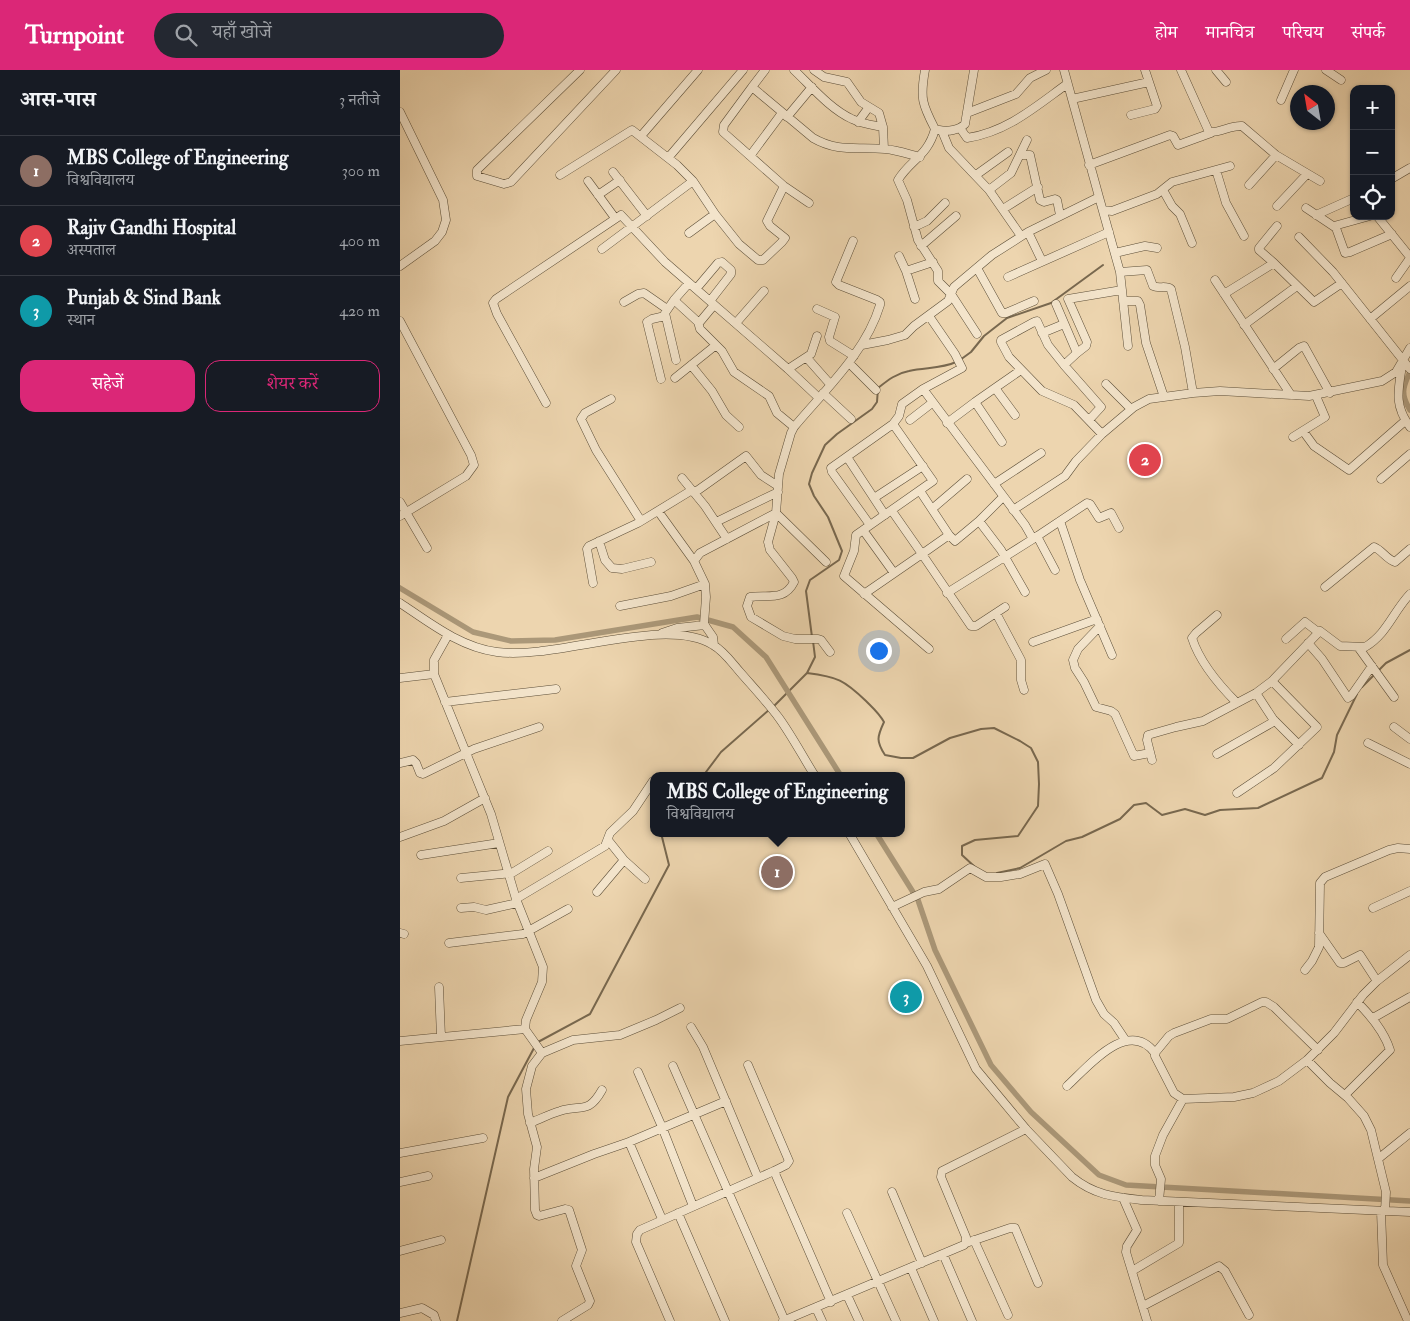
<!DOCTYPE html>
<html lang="hi">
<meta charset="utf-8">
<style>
:root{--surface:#171b24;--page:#242831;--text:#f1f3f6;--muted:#9ea1a6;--line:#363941;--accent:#db2777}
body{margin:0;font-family:"IM FELL Double Pica","Noto Serif Devanagari",serif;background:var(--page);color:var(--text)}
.controls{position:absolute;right:15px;top:15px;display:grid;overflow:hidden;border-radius:10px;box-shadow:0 1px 4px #0004}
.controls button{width:45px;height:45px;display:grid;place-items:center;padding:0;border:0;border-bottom:1px solid var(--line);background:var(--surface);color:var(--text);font:25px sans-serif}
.compass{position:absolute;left:890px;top:15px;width:45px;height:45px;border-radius:50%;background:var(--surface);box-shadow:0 1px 4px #0004;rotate:329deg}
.you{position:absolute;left:478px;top:580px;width:18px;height:18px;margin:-12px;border:4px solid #fff;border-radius:50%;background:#1a73e8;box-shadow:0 0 0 8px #1a73e833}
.badge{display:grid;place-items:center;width:32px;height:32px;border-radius:50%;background:var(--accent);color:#fff;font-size:16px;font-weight:700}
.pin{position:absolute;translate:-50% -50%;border:2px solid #fff;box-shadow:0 1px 5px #0006}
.popup{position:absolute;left:250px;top:702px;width:255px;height:65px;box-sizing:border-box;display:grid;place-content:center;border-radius:10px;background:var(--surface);filter:drop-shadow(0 1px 4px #0005);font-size:16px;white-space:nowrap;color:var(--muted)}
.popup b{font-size:19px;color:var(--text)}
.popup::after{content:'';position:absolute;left:50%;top:100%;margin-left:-10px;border:10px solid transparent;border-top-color:var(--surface)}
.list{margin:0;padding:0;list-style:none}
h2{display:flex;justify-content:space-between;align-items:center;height:65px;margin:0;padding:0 20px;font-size:21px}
h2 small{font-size:16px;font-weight:400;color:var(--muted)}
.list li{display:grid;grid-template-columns:32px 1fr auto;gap:15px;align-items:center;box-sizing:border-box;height:70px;padding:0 20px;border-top:1px solid var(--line)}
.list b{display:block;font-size:19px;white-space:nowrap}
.list p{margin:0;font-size:16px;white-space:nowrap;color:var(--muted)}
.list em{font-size:16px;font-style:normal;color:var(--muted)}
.actions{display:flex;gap:10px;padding:15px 20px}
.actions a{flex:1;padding:11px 0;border:1px solid var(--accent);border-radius:15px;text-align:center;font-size:18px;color:var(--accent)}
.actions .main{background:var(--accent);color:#fff}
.icon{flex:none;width:28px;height:28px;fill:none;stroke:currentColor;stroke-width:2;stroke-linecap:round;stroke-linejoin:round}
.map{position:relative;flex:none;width:1010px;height:1251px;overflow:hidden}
header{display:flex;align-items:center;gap:30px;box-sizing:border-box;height:70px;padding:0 25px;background:var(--accent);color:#fff}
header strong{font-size:24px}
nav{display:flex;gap:28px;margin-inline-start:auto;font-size:18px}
.search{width:350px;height:45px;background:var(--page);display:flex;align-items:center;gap:12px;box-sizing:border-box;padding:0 18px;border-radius:28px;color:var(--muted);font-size:19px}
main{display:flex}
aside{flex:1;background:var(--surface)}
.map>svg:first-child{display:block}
</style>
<header>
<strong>Turnpoint</strong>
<div class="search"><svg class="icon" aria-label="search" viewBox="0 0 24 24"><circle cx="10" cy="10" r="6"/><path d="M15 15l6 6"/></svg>यहाँ खोजें</div>
<nav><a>होम</a><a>मानचित्र</a><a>परिचय</a><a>संपर्क</a></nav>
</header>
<main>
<aside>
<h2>आस-पास<small>3 नतीजे</small></h2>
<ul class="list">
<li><span class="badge" style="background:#8d6e63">1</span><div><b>MBS College of Engineering</b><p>विश्वविद्यालय</p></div><em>300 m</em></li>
<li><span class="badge" style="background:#e0444e">2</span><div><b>Rajiv Gandhi Hospital</b><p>अस्पताल</p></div><em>400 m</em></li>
<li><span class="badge" style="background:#0f9aa8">3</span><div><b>Punjab &amp; Sind Bank</b><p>स्थान</p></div><em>420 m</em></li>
</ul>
<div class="actions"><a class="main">सहेजें</a><a>शेयर करें</a></div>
</aside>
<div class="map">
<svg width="1010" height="1251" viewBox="0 0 1010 1251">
<rect width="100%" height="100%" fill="#edd5af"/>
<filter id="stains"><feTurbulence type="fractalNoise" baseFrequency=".004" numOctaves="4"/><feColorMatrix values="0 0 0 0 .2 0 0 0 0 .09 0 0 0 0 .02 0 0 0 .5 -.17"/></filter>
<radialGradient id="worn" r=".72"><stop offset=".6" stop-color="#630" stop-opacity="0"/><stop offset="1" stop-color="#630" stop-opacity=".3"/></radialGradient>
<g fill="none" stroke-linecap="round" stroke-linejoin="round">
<path stroke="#78684f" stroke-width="2" d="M560 290 571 282 584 266 607 248 651 233 703 195
M412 567 406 521 410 510 439 490 442 481 428 447 414 426 409 414 412 403 425 375 437 364 472 339 477 332 478 318C488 310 497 303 509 301 525 297 541 299 556 292
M978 601 986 593 1010 580
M407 603C438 607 444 610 466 631 473 638 479 643 484 652 477 667 476 671 485 685L501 688H513L550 668 581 659 594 658 620 671 631 678 638 692 639 714 638 736 618 766 575 770 562 776V785L575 797
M962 617 975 604
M374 636 407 603 415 587 413 571
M303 706 321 682 370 639
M597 803 620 798 666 771 682 767 720 749 734 735 746 733 762 745 785 739 805 745 820 740 858 738 922 708 934 682 937 665 957 624
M138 972 190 944 269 795 261 763
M57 1251 108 1027 134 978"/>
<path stroke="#ab9879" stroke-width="5.5" d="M1010 302C1002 318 1001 325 1010 340
M0 518 73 562 111 571 155 570 297 547 333 557 366 587 441 706
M476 763 518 830 535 880 591 995 631 1042 699 1105 726 1115 1010 1131"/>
<defs>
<path id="minor" d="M180 0 77 100V106L104 114 111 112 216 0
M365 0 352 17 413 68C439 83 458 76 485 79 497 80 508 84 520 87
M394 0C411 16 430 39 452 49 462 54 472 55 483 57L484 79
M414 0 424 7 447 12 461 32 479 43 483 57
M525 0C520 28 522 34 535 59 528 86 510 90 498 110L507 130 518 170 538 201V211L551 224 577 264
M781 0 809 62C820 63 831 55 842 56L876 85 920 111
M816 0 826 12
M926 0 941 10
M352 17 324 55 323 62 384 116 409 133
M672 29 749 12
M881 30 894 0
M0 42 43 130 46 150 42 162 35 171 0 196
M567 43 616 24 630 8 646 0
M731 45 755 39 757 36 745 0
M387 47 412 17
M458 52 469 37
M560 58 567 68C607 62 635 37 667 14
M539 60C548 62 559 60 565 54L574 0
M542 61 549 78 589 120 621 166
M241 66 298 0
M620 85H630L640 130 644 132 655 129 657 130 660 145
M350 86 382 43
M268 88 343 0
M689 95 770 65 773 66 778 75 811 63
M816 100 826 133 844 166
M213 102 247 146
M160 105 232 60 277 95 293 111
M576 105 608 82
M991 109 1010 98
M188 111 215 148
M849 115 876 85
M589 120 611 103 627 70
M763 120 772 136 780 144 792 173
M198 125 220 110
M699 127 720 202 747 200 753 216C759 219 766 215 771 219L785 277 793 323
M877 136 907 104
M906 138 936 158 945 183 950 182 992 164
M603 139 638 117
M703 140 712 141 757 124 772 112 830 96
M315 144 339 174 358 190H363L382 172 385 168 370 156 367 151 384 116
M916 145 954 128
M977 146 1010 187
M934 156 970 146
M514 157 527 151 545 133
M628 162 642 191
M899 167 933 202 1010 299
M521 176 556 146
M202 179 293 111 315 144 289 163
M715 183 745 176 757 178
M499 186 506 201 533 192
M874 193 859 180V178L877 156
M577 198 602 243H606L634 231
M506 201 515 229
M720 202 728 276
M608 207 709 162
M996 208 1010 188
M815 210 891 325
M289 213 274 230 298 252 300 259 322 281 334 302 369 326 377 343 394 357
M296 219 318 193 322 192 331 200V204L310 231
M824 224 874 193 914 232 942 213
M274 230 265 243 276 290
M723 231H738L740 235 746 273 764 327
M224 232 238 224 244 223 267 239
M656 234 677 283 664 295 648 275 637 251 634 252 601 270V272L609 287 642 321 674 335 702 364 734 337 749 329 793 323 820 321 909 326 982 311 996 302 1010 278
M417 239 435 247 429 267 430 271 454 286
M970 249 1010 216
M0 251 71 385 74 395 66 406 0 446
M299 253 314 235
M336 253 364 221
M844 255 897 216
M642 263 664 254
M417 266 411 284 388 299 419 328
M462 275 488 270 505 265 514 256 548 231 554 217 592 185 628 162 699 127 664 0
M677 283 686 276 687 272 668 229 722 220
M407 288 430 314
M449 293 476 320
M291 295 312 321 326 345 339 357
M664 295 701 337 689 350
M1002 296C998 321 994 335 1010 357
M873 299 899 278 904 276 930 323
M275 308 316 275
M261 309 247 252 252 249 265 246
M706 314 731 339
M595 318 621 300
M523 319 562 298 555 284 529 246
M423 323 451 349
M211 329 185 343 181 349 196 380 241 451
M146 333 97 244 93 233 96 229 221 145 265 192 388 299
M510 350 532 333
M547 353 575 332
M903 361 914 376 949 400 1005 351
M893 367 925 347 916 326
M602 372 575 332 595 318 615 345
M447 387 485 445
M282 408 305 436 327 469
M981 409 1010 384
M594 414 641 383
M520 421 549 465
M294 423 346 386 361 405 378 416
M474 428 523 396
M0 432 27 478
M532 439 567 409
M613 440 665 406 676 391 702 364
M258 441 294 491
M492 441 522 484 549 465 555 471 579 451 601 480 625 522
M579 451 603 427
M660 451 680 510 712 585
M316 452 378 422
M470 455 432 402 431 398 493 354
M463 460 494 503
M637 466 655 500
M199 471 205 490 212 498 222 499 251 492
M193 513 187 479 189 476 238 453 292 420
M925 517 974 477C982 480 986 489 995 492L1010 479
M547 523 633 469 687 433 690 434 699 448 711 443 719 458
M464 524 522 484 571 556H576L605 537
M0 533C30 553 60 577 97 582 157 590 265 545 313 575 324 581 332 593 340 602 353 617 367 632 379 648 392 666 403 687 415 706
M220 536 271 526 305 514
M596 543 621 590V610L624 620
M817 545 796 563 792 568C800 593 819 615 837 633
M700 556 678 579 673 590 675 598 684 612 696 637 711 641 715 644 734 686 750 683
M262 563 277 558 305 555
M48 565 34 590V604L91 744 116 829 143 897 142 912 126 950 125 959 142 983 132 996 126 1019 128 1044 137 1077 134 1099 135 1140 137 1145 139 1146 165 1139 169 1140 182 1180 176 1196 190 1231 188 1235 162 1251
M886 569 905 552 918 562
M633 572 697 549
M908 573 922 589 948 628 951 626 972 596
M314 575 313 567 304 554 306 527 305 514 294 491 300 483 376 443 426 492
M958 577 994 627
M529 579 444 506 454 481 456 465 533 411 493 354 499 346 502 334 523 319 625 455 633 469
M430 582 421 570 418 569H395L383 566 351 547 347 536 350 527C367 524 384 532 394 512L392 508 370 480 368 472 376 443 379 404 391 363 394 357C425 320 466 282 480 235V232L477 230 439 215 436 212 453 171
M0 608 34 604
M856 623 873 649 899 675
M45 632 156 619
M994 657 1010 669
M968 673 1010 694
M817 684 875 651
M752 690 747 670 748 665 776 657 803 651 856 623 872 611 920 561 940 576 965 577C987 564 993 542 1010 524
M0 693 13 690 16 693 20 703 23 704 74 679 139 657
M837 723 874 698 917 657 872 611
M449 763 527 896 576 999 626 1059 672 1107C694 1125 714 1127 742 1130L1010 1142
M0 767 44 751 85 728
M208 770 224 790 245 809
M21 785 99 773
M61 808 112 803 148 781
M197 822 224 790
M116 829 205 776 210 763 233 741 253 711
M492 837 524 822 539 819 570 798 586 807H601L620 804 645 794 658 824 696 930 704 944 714 953 726 971
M61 838 74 837 86 840 117 833
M973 838 1010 821
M0 863 4 864
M919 863 940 893H944L960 885 977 911
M49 873 123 864 168 839
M905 900 912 891 919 877 920 813 925 807 989 780 998 778 1010 779
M39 917 41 967
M973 948 1010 927
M291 957 303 977 358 1108
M0 971 125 959
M918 980 874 937 866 932H862L827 949H811L774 963 769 966 755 983V986L774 1023 783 1029 834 1027 853 1023 879 1011 907 990 934 963 963 925 977 911 1010 885
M142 983 173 970 220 965 256 950 280 938
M907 990 930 1013 948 1028 964 1046 971 1060 978 1089
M273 996 385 1251
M238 1002 262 1057 293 1136
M667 1016C688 997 728 947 755 983
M945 1025 990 980C984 961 971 946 957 932
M130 1053C140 1049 150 1044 160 1041 181 1034 188 1045 202 1020
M229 1072 262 1149
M0 1083 83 1068
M374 1101 431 1232
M134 1108 194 1084 229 1072 326 1031
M0 1112 28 1106
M492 1122 522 1193
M723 1128 737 1160 727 1176 726 1182 747 1251
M759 1131 761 1109 755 1095V1086L763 1065 783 1029
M981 1141 983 1195 1008 1251
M985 1141 986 1122 978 1089 1010 1063
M278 1143 325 1251
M447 1143 496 1251
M574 1170 608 1245
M566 1173 610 1158H615L638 1213
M0 1181 41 1170
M543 1184 572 1251
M511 1198 534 1251
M732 1201 779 1173V1132
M447 1225 459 1251
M743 1236 819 1196 825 1201 849 1245
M416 1238 422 1251
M0 1243 22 1238 34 1245 36 1251
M270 1251 236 1172 237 1164 240 1160 374 1101 386 1095 389 1091 348 995
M383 1251 564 1175 566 1173V1167L541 1107 542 1101 626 1059"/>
</defs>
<use href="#minor" stroke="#5c4e38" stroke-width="9"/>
<use href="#minor" stroke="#f3e4cb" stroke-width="8"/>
</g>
<rect width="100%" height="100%" filter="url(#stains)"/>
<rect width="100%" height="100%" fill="url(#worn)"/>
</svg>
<div class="controls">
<button>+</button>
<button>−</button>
<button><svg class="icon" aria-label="locate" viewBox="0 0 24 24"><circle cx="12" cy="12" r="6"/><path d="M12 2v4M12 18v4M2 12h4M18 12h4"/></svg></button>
</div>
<svg class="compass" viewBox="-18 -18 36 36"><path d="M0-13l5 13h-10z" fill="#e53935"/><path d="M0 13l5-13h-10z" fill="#9ea1a6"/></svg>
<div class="you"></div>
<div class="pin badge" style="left:377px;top:802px;background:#8d6e63">1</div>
<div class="popup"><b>MBS College of Engineering</b>विश्वविद्यालय</div>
<div class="pin badge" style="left:745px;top:390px;background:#e0444e">2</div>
<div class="pin badge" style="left:506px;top:927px;background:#0f9aa8">3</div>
</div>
</main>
